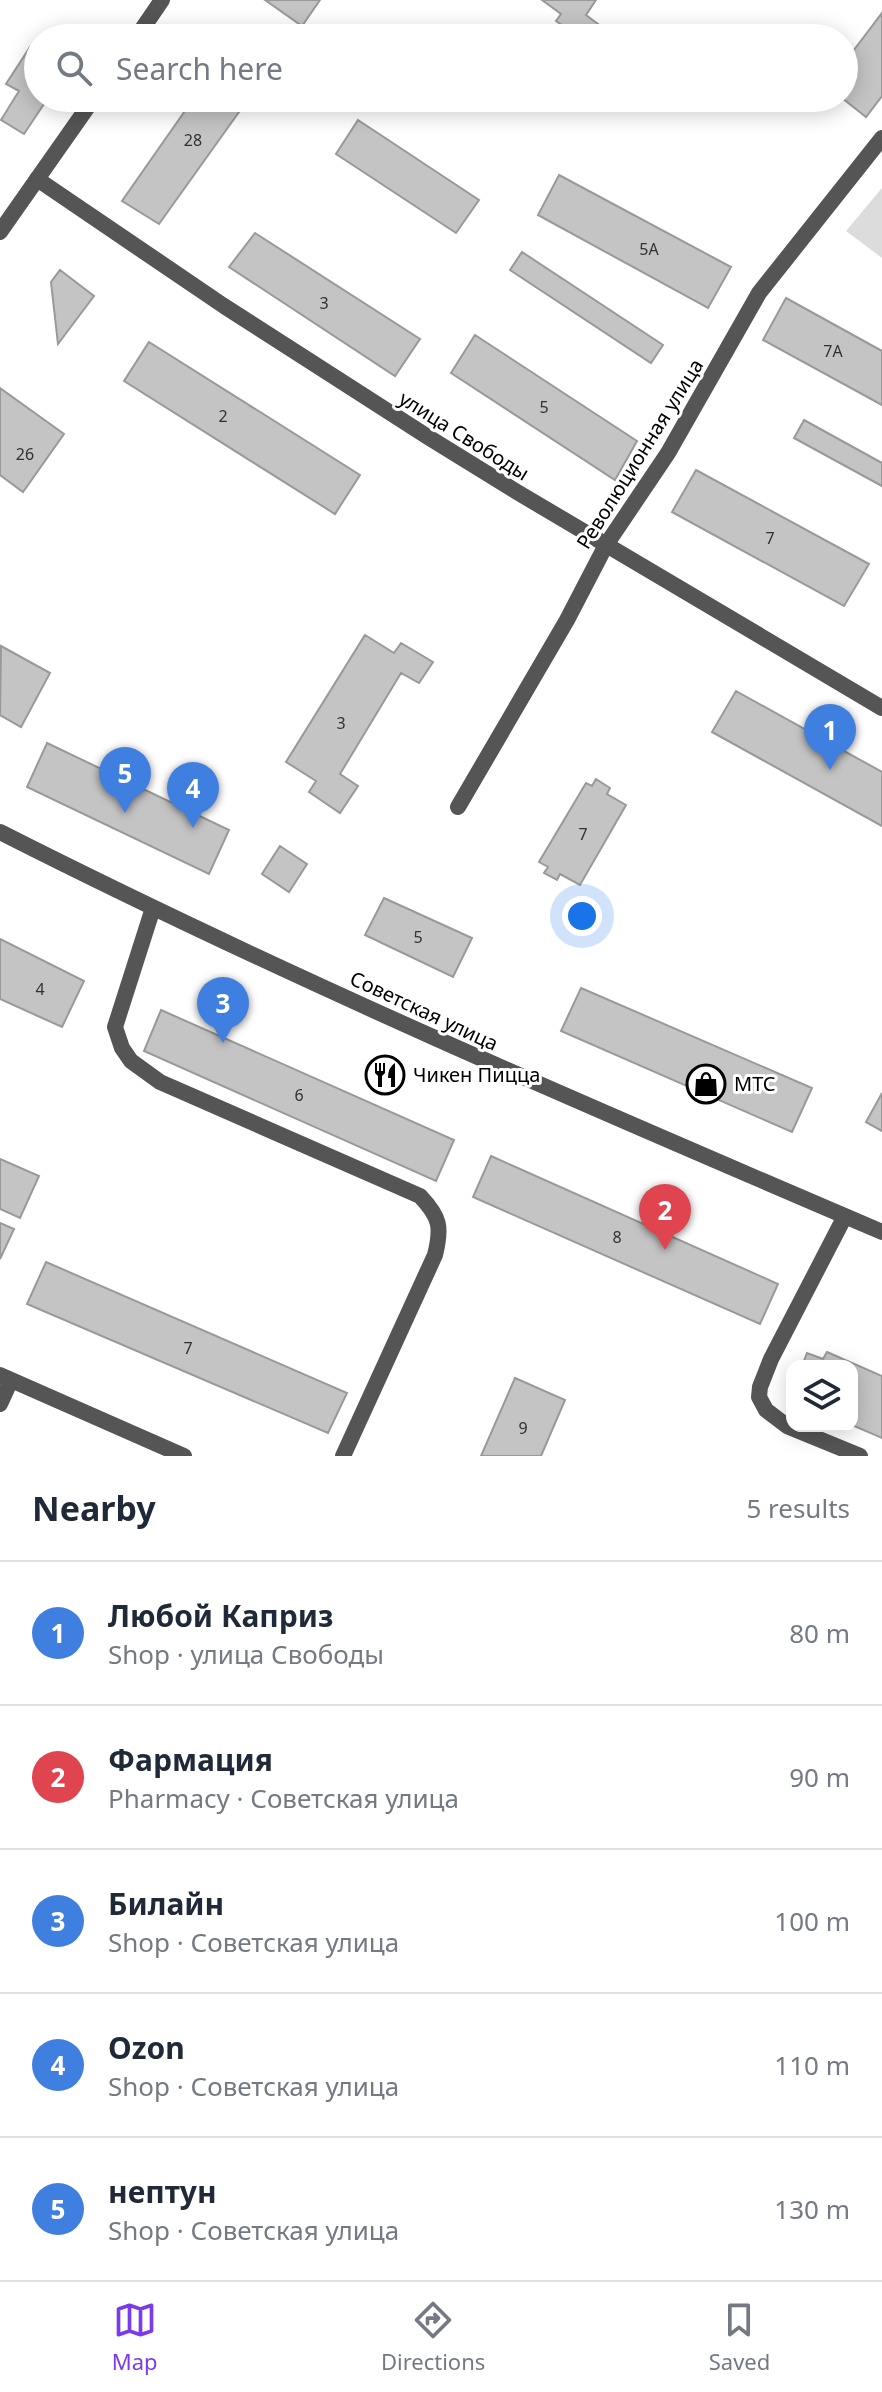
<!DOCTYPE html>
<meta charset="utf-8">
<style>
:root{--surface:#fff;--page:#f2f2f3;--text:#1f2937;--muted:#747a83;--line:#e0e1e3;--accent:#7c3aed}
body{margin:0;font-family:"Noto Sans",sans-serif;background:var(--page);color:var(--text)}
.controls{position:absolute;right:24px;bottom:24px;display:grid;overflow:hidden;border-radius:16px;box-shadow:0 4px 20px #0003}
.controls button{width:72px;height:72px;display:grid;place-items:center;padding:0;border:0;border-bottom:2px solid var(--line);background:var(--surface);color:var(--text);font:40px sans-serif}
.you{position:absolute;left:582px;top:916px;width:28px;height:28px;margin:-20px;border:6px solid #fff;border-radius:50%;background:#1a73e8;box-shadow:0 0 0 12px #1a73e833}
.badge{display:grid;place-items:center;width:52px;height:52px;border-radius:50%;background:var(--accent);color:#fff;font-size:26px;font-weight:700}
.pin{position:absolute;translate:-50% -66px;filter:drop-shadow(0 2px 4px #0008)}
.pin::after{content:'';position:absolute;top:42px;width:28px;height:24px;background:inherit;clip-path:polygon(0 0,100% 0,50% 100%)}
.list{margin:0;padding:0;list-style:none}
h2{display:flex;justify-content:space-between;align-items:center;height:104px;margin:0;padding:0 32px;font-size:34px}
h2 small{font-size:26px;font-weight:400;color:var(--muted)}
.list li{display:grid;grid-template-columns:52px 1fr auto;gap:24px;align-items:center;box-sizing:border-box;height:144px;padding:0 32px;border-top:2px solid var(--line)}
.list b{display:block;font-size:30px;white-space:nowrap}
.list p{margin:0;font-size:26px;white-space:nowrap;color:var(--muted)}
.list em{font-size:26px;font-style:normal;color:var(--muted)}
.icon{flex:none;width:44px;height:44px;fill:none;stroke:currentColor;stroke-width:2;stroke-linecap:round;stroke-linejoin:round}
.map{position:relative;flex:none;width:882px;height:1456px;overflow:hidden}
.search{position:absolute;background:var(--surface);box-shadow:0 4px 20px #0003;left:24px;right:24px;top:24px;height:88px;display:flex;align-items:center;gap:20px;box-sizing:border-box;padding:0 28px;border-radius:44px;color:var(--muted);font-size:30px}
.sheet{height:824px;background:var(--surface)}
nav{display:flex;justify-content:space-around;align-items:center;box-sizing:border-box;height:112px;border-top:2px solid var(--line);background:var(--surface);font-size:22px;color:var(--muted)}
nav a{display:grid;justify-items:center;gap:4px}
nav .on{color:var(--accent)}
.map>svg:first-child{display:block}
</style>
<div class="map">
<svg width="882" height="1456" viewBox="0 0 882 1456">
<rect width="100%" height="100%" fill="#fff"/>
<path fill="#dcdcdc" d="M882 188V258L846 231Z"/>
<path fill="#c4c4c4" stroke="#999" stroke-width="2" d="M265 0H320L302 26Z
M542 0H596L586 15 602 27 594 38H581L556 21 561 14Z
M882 13V96L866 117 842 98H844V63Z
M30 47 38 53V98H48L24 134 1 120 19 91 6 84Z
M194 98H249L159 224 122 201Z
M358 120 479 200 456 233 336 154Z
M559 175 731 267 708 308 538 215Z
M255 233 420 339 395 376 229 267Z
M522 252 663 345 651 363 510 270Z
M60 270 94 296 58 344 51 282Z
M786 298 882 351V405L763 340Z
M475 335 637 441 615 480 451 373Z
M149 342 360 475 335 514 124 381Z
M0 388 64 434 23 492 0 475Z
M804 420 882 463V486L794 438Z
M696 470 869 564 844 606 672 512Z
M365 635 394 653 401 643 433 662 419 683 401 673 340 774 358 786 340 813 309 792 316 781 286 762Z
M1 646 50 673 21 727 0 715Z
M736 691 882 772V826L712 732Z
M47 743 229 830 209 874 27 787Z
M596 779 610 788 607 794 626 805 580 885 560 874 557 880 544 873 548 867 539 862 586 783 592 786Z
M280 846 307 864 289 892 262 874Z
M384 898 472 938 453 977 365 935Z
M0 939 84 981 62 1027 0 999Z
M581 988 812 1088 792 1132 561 1031Z
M161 1010 454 1140 436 1181 144 1051Z
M882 1093V1131L866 1122Z
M491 1156 778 1284 760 1324 473 1197Z
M0 1159 39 1176 20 1218 0 1209Z
M0 1223 14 1229 0 1259Z
M46 1262 347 1393 328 1433 27 1304Z
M827 1352 882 1376V1438L852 1425V1366H802L807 1353 823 1359Z
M515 1378 565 1400 541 1456H481Z"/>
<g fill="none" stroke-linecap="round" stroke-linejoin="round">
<path stroke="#555" stroke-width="16" d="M37 179 224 306 428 437 517 492 882 708
M458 807 567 620 606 545 668 453 759 293 882 138
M0 832C288 978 585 1105 882 1232
M153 908 115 1027 122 1048 131 1061 160 1082 420 1196C440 1217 442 1227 435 1255L343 1456
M845 1216 771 1359 760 1387 759 1397 766 1410 787 1426 860 1456
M0 1375 184 1456
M0 1404 11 1380"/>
<path stroke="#555" stroke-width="16" d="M136 38 162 0
M0 232 94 98"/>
</g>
<defs>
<symbol id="restaurant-ring" viewBox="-11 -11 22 22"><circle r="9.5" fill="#fff" stroke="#000" stroke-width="1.5"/><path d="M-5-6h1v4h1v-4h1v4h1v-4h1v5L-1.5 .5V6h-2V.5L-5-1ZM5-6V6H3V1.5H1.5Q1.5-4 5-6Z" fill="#000"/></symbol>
<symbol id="shop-ring" viewBox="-11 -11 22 22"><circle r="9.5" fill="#fff" stroke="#000" stroke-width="1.5"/><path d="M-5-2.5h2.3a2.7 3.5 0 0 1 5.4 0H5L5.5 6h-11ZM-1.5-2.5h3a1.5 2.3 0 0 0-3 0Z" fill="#000"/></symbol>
</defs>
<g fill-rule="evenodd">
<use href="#restaurant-ring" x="363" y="1053" width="44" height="44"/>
<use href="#shop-ring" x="684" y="1062" width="44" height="44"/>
</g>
<g text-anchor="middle" stroke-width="6" stroke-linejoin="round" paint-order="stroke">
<g font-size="16" fill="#313131">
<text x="193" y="146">28</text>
<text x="649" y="255">5А</text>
<text x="324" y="309">3</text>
<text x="833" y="357">7А</text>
<text x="544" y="413">5</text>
<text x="223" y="422">2</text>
<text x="25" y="460">26</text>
<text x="770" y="544">7</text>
<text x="341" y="729">3</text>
<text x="583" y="840">7</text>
<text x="418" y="943">5</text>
<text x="40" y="995">4</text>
<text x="299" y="1101">6</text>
<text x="617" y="1243">8</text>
<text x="188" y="1354">7</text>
<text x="523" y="1434">9</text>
</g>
<g font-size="20" fill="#000" stroke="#fff">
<text transform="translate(464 436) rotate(32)" y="7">улица Свободы</text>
<text transform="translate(640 454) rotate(-58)" y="7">Революционная улица</text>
<text transform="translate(424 1011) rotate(25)" y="7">Советская улица</text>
</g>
<g font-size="20" fill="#000" stroke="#fff" text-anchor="start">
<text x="413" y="1082">Чикен Пицца</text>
<text x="734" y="1091">МТС</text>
</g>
</g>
</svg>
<div class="controls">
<button><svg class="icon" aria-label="layers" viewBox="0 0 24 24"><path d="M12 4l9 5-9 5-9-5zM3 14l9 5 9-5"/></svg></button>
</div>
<div class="you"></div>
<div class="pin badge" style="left:830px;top:770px;background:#3f7fe0">1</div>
<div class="pin badge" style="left:665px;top:1250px;background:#e0444e">2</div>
<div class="pin badge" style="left:223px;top:1043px;background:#3f7fe0">3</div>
<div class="pin badge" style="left:193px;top:828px;background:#3f7fe0">4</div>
<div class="pin badge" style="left:125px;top:813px;background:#3f7fe0">5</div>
<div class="search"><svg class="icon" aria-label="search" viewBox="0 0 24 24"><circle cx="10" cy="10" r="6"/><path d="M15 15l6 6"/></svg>Search here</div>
</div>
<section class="sheet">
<h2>Nearby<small>5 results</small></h2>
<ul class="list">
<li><span class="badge" style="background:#3f7fe0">1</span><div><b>Любой Каприз</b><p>Shop · улица Свободы</p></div><em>80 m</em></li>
<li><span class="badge" style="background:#e0444e">2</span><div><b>Фармация</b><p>Pharmacy · Советская улица</p></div><em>90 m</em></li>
<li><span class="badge" style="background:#3f7fe0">3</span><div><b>Билайн</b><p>Shop · Советская улица</p></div><em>100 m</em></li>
<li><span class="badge" style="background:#3f7fe0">4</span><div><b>Ozon</b><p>Shop · Советская улица</p></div><em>110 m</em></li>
<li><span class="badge" style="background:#3f7fe0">5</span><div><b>нептун</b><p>Shop · Советская улица</p></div><em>130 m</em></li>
</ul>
</section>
<nav>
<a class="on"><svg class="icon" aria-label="map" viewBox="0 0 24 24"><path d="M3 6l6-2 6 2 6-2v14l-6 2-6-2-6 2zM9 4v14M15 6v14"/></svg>Map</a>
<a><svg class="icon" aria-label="directions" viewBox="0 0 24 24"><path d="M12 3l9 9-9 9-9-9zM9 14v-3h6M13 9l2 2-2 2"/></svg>Directions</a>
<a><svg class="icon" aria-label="saved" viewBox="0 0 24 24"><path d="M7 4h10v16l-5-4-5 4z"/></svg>Saved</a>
</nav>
